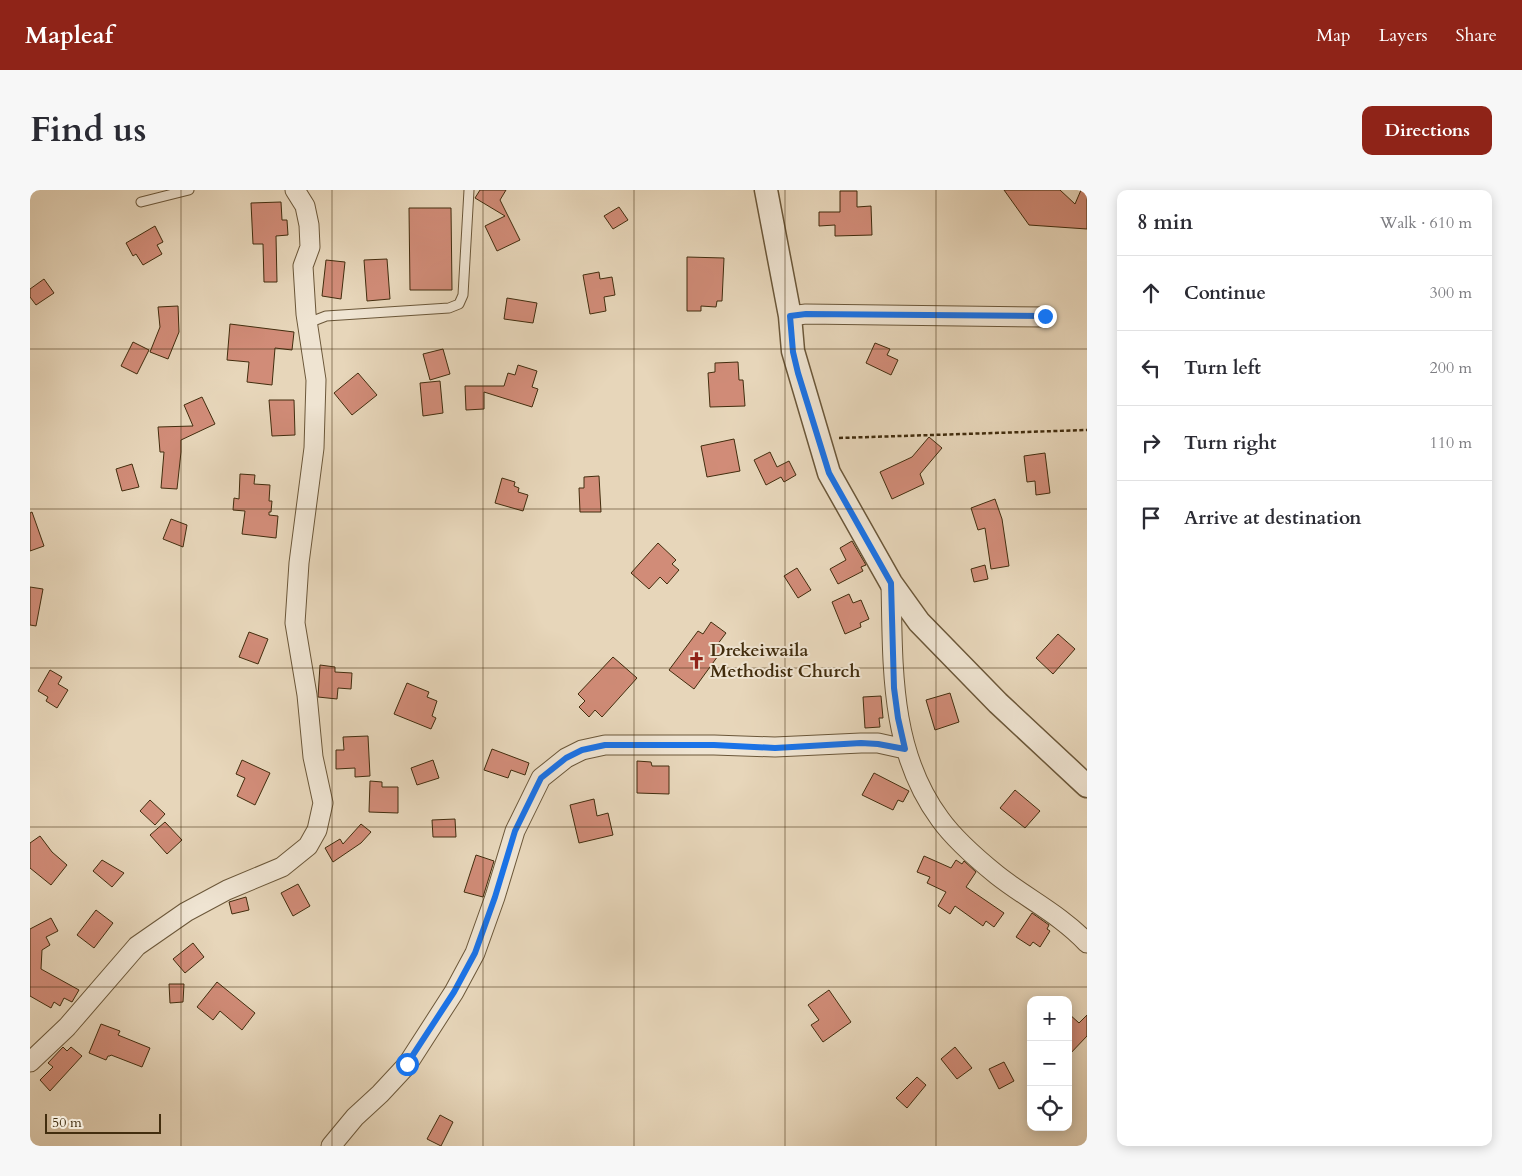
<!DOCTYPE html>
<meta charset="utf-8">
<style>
:root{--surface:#fff;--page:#f7f7f7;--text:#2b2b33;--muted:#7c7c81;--line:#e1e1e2;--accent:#8f2418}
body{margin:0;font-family:Cardo,serif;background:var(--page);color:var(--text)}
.controls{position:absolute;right:15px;bottom:15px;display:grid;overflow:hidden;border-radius:10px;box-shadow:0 2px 12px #0003}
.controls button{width:45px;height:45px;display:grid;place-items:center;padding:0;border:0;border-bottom:1px solid var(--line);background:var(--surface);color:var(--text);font:25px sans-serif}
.scale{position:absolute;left:15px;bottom:12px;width:116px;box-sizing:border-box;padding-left:5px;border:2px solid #422d0e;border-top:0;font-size:14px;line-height:18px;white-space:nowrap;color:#422d0e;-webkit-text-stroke:4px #efe4d2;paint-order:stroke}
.stop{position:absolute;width:15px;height:15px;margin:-11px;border:4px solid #1a73e8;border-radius:50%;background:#fff}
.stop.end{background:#1a73e8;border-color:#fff;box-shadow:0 1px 5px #0008}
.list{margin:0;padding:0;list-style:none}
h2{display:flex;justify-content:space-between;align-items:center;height:65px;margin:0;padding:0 20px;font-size:21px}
h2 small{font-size:16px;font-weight:400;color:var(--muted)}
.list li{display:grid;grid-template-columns:32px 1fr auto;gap:15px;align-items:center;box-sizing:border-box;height:75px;padding:0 20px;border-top:1px solid var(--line)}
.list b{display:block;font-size:19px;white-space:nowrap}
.list em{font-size:16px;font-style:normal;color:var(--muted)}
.icon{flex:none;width:28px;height:28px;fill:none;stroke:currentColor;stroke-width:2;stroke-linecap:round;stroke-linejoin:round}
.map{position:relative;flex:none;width:1057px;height:956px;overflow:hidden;border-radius:10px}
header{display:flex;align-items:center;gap:30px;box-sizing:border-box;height:70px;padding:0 25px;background:var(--accent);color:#fff}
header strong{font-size:24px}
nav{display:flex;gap:28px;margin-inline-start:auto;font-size:18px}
.intro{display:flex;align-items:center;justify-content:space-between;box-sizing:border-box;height:120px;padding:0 30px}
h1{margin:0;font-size:35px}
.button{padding:12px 22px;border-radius:10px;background:var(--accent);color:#fff;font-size:18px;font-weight:700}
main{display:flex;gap:30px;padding:0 30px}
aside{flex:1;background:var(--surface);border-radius:10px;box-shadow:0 2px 12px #0003}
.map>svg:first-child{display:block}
</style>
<header>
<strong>Mapleaf</strong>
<nav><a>Map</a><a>Layers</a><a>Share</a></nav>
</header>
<div class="intro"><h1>Find us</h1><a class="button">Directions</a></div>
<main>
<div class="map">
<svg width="1057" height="956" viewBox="0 0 1057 956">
<rect width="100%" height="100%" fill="#e7d6ba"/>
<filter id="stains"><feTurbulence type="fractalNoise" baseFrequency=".004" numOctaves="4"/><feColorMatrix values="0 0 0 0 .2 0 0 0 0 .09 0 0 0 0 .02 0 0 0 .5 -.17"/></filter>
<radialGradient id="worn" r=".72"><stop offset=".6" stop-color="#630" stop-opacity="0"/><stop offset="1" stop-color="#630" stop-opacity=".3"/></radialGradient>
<path fill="#d18c78" stroke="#422d0e" d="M450 0H476L470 10 490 50 467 61 455 36 475 26 445 8Z
M974 0H1030L1045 14 1051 0H1057V39L999 35Z
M810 1H827V17L841 16 842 45 805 46V35L789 36V22H810Z
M251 12 252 30H257L258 45 246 46 247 92H234L233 54H223L221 13Z
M589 17 598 30 583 39 574 26Z
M379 18H421L422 100H380Z
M125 36 133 52 127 55 132 64 113 75 106 64 103 66 96 53Z
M657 67 694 68 692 111H687L686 117 671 116V121H657Z
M357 69 360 109 337 111 334 70Z
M296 70 315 72 311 109 292 106Z
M569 82 570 89 582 87 585 105 574 107 576 121 560 124 553 85Z
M14 89 24 103 6 115 0 107V99Z
M477 108 507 113 503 133 474 129Z
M148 116 149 142 138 169 120 162 130 137 128 117Z
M200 134 264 142 262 160 245 158 242 195 217 192 219 172 197 170Z
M103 152 119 160 107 184 91 176Z
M845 153 860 159 857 165 868 170 861 185 836 173Z
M413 159 420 184 400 190 393 164Z
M708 172 709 190H713L715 216 680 217 678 183 685 182V173Z
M488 175 507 181 502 197 508 199 502 217 454 202V219L436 220 435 196H474L478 183 485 185Z
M328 183 347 205 322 225 304 203Z
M410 191 413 223 393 226 390 193Z
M172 207 185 234 151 250V262L147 299 131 298 134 262H130L128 237 163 236 154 215Z
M239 210H264L265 245 242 246Z
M899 247 912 258 890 284 894 294 862 309 850 282 882 267Z
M704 249 710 281 677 287 671 256Z
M740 262 747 277 759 271 766 285 754 292 751 287 736 295 724 270Z
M1015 263 1020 303 1006 305 1005 291 997 292 994 266Z
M102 274 109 297 92 301 86 279Z
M210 284 225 285 224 294 240 295 239 311H242L241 322H239V325L248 326 246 348 212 344 215 321 203 320 204 308 209 309Z
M569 286 571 322H550L549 298H554V287Z
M472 288 485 292 484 296 489 298 488 302 498 305 493 321 465 313Z
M965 309 972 329 979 376 961 379 955 338 948 340 941 318Z
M2 322 14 356 0 361V323Z
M141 329 157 335 153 357 133 349Z
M822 351 836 375 831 377 833 381 808 394 800 379 816 370 810 358Z
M628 353 646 370 642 374 649 380 637 394 630 387 619 399 601 383Z
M955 375 958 389 944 392 941 379Z
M767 378 781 400 768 408 754 386Z
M0 397 13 399 6 436 0 435Z
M819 404 823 413 831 410 839 429 830 433 831 437 815 444 802 412Z
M681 432 696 443 687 455 693 459 664 499 639 480 668 441 673 444Z
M219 442 238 449 228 474 209 467Z
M1028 444 1045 459 1023 484 1006 468Z
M583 467 607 488 572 527 565 520 559 527 549 517 555 511 548 504Z
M290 475 305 477V482L322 483 321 499 308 498 307 509 288 507Z
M20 480 32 487 28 494 38 500 27 518 16 511 18 507 8 501Z
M377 493 399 502 397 507 407 511 402 526 406 528 401 539 364 524Z
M920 503 929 532 905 540 896 510Z
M851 506 853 528H849L850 537 835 538 833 507Z
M338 546 340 586 325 587V578L306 579V560H314L313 547Z
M462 559 499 573 495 585 481 580 478 588 454 580Z
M212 570 240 583 225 615 207 606 215 588 206 584Z
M403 570 409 588 387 595 381 578Z
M607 571 621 572 622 576H639V604L607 603Z
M844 583 879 601 873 612 868 610 863 620 832 605Z
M340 591 352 592V597H368V623L339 622Z
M985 600 1010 621 995 638 970 618Z
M564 609 567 626 578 623 583 645 549 653 540 615Z
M120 610 135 624 125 635 110 621Z
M425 629 426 647H403L402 630Z
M135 632 152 650 137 664 120 645Z
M331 634 341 642 331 653 303 672 295 658 310 649 313 654Z
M10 646 22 662 37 675 21 695 0 678V653Z
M446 665 464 671 453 707 434 702Z
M894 666 921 678 926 670 932 674 934 671 946 682 936 697 974 723 964 737 956 731 953 736 925 716 920 724 908 716 916 702 897 693 900 687 887 682Z
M72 670 94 683 82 697 63 681Z
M268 694 280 716 263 726 251 703Z
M216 707 219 720 202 724 199 712Z
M66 720 83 733 64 758 47 745Z
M1002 723 1019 735 1017 739 1020 741 1010 757 1003 752 1000 756 986 747Z
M21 728 28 741 16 747 20 755 12 760 11 779 49 800 42 812 34 808 30 816 24 812 21 818 0 806V739Z
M163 753 174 767 155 783 143 769Z
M187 792 225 823 212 840 190 821 183 830 167 817Z
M139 794H154L153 812 140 813Z
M799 800 821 832 793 852 781 835 789 830 778 815Z
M1038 823 1049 833 1057 825V846L1038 866Z
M71 834 90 841 88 845 120 858 112 877 81 865 80 866H78L76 870 59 863Z
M33 857 37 861 41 857 52 866 20 901 10 890 23 877 18 873Z
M925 857 942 878 927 889 911 869Z
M974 872 984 891 969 899 959 879Z
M887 887 896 895 877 918 866 908Z
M410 925 423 932 411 956 397 949Z"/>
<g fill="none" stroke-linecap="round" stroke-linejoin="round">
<defs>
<path id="service" d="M111 12 159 0
M278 133 296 126 419 118 429 114 433 105 439 0"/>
<path id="minor" d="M760 126 776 124 1015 127
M861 393C863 475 859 560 910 629 925 650 946 668 967 685 996 708 1031 725 1057 753
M0 872 37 837 107 756 156 722 197 700 252 677 278 656 287 640 293 613 283 567 277 505 265 433 269 373 284 258 286 190 276 124 273 76 280 57 279 35 275 16 265 0
M301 956 325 927 350 904 377 875 424 802 445 763 465 707 485 641 511 588 536 568 552 560 575 555H684L745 557 831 553H848L875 559"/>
<path id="tertiary" d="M736 0 760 126 763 161 799 283 861 393 889 432 968 513 1057 596"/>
</defs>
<use href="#service" stroke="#6b5739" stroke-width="11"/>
<use href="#minor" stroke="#6b5739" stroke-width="21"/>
<use href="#tertiary" stroke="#6b5739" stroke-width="25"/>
<path stroke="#422d0e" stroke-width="2.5" stroke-dasharray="4 2.5" stroke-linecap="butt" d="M809 248 1057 240"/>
<use href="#service" stroke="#efe4d2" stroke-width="9"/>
<use href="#minor" stroke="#efe4d2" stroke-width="19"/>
<use href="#tertiary" stroke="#efe4d2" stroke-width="22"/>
</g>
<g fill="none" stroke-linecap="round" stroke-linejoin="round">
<path stroke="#1a73e8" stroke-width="6" d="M377 874 424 802 445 763 465 707 485 641 511 588 536 568 552 560 575 555H684L745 558 831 553 848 554 875 559 868 528 864 498 861 393 799 283 768 183 763 162 760 126 776 124 1015 126"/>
</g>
<path fill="none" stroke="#422d0e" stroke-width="1" stroke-opacity="0.55" d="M151 0V956M302 0V956M453 0V956M604 0V956M755 0V956M906 0V956M0 159H1057M0 319H1057M0 478H1057M0 637H1057M0 797H1057"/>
<defs>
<symbol id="church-bare" viewBox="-9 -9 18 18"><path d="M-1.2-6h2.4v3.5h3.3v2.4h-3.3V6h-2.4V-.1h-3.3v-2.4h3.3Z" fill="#8f2418" stroke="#efe4d2" stroke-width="2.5" paint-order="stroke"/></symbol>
</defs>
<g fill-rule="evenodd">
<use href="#church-bare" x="654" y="458" width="25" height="25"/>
</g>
<g text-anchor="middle" stroke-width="4" stroke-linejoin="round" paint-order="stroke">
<g font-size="18" font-weight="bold" fill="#422d0e" stroke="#efe4d2" text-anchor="start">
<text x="680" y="466">Drekeiwaila<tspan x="680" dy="21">Methodist Church</tspan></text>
</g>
</g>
<rect width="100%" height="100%" filter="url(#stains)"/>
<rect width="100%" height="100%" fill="url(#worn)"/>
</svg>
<div class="controls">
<button>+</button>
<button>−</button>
<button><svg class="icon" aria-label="locate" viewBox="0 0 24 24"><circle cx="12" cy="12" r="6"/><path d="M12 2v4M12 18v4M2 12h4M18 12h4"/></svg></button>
</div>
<div class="scale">50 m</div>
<div class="stop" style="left:377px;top:874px"></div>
<div class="stop end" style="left:1015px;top:126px"></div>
</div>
<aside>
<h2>8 min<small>Walk · 610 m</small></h2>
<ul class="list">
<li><svg class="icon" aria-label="ahead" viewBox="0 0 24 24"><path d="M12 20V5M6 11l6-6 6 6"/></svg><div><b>Continue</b></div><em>300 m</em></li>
<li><svg class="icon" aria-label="left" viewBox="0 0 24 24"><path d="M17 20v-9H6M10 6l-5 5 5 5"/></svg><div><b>Turn left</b></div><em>200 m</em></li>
<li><svg class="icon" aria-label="right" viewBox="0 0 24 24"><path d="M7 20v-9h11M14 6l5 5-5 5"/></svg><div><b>Turn right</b></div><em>110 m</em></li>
<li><svg class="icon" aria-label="arrive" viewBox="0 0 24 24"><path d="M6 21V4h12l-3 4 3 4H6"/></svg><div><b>Arrive at destination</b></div></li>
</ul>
</aside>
</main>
